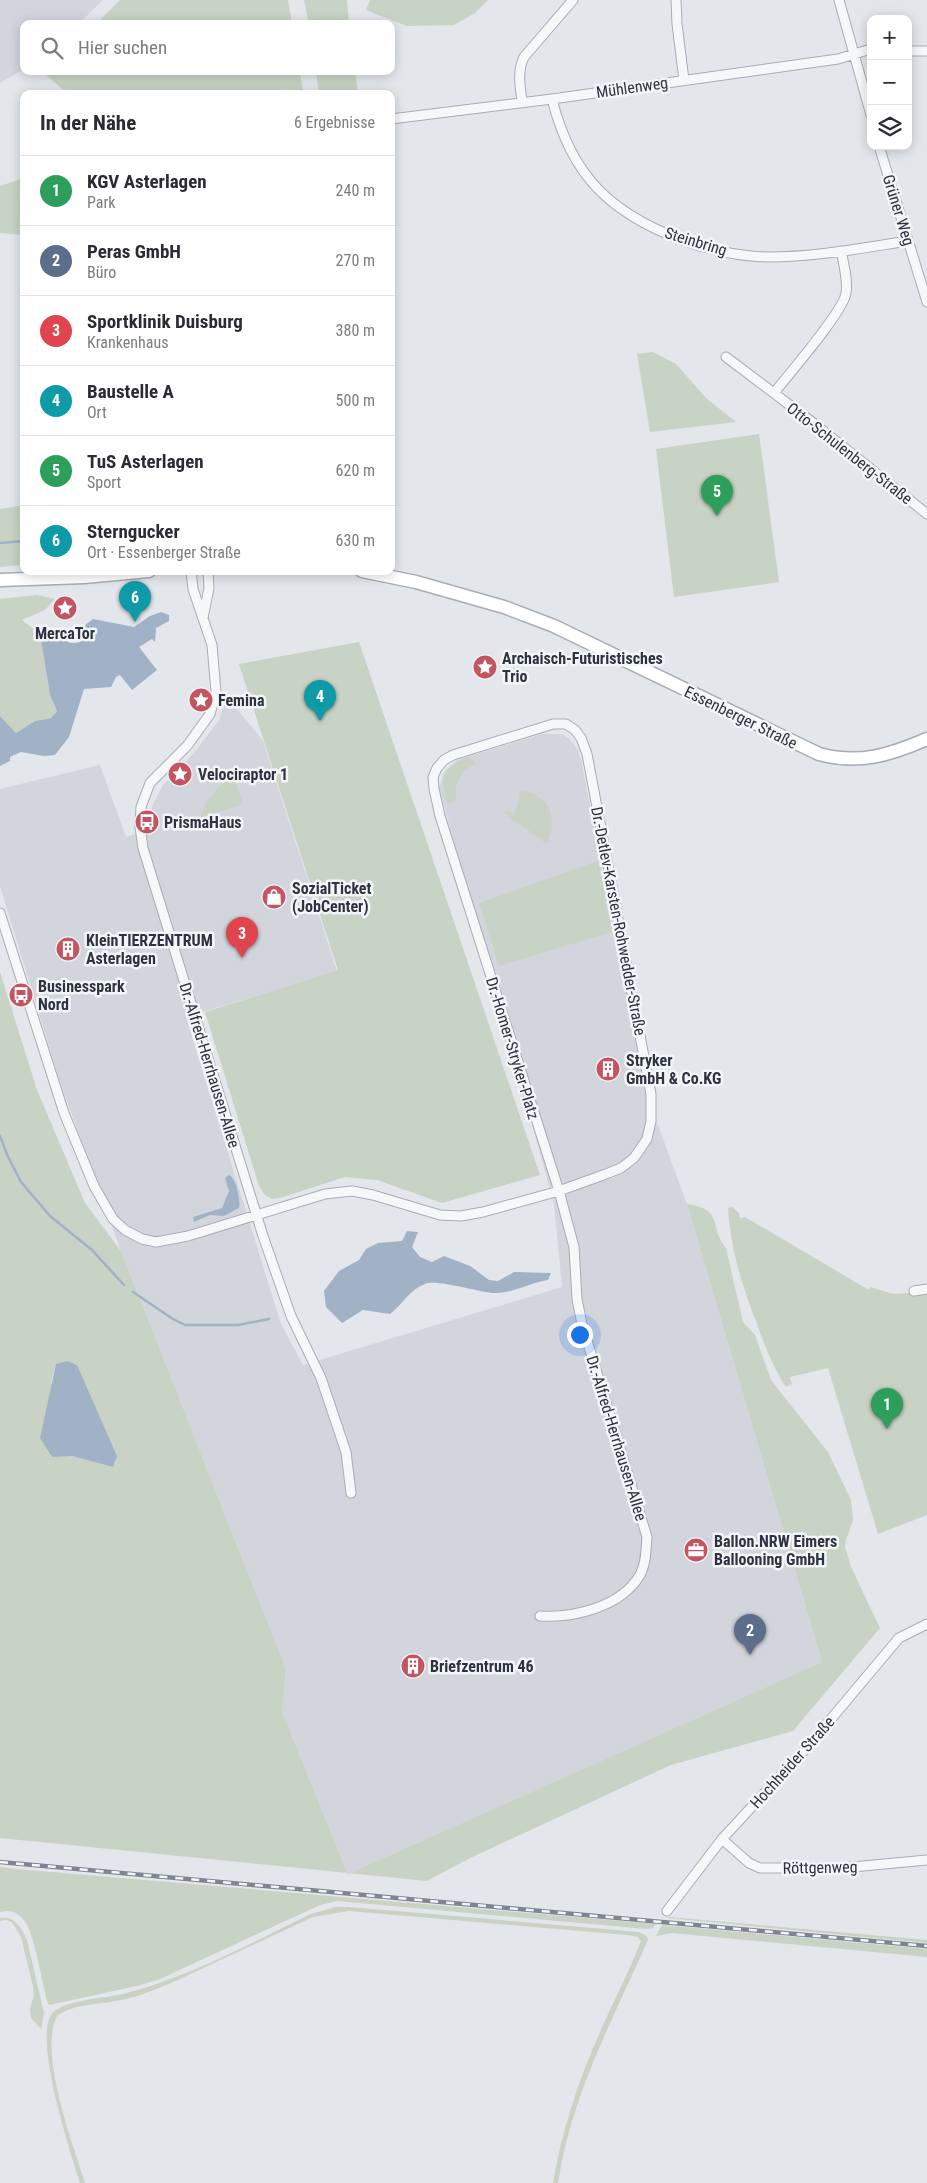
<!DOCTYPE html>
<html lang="de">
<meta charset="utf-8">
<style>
:root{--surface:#fff;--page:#f2f2f3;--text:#2b2b33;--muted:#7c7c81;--line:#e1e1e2;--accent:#c35562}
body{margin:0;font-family:"Roboto Condensed",sans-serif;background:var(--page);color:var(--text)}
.controls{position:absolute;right:15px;top:15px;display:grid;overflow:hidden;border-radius:10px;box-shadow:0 2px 12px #0003}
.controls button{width:45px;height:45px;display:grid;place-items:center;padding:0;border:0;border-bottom:1px solid var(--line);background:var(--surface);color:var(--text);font:25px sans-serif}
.you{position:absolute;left:579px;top:1334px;width:18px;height:18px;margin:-12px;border:4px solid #fff;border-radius:50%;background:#1a73e8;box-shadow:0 0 0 8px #1a73e833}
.badge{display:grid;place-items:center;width:32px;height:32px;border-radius:50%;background:var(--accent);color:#fff;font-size:16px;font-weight:700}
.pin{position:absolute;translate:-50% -41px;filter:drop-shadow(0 1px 2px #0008)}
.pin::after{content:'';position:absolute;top:26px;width:18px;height:15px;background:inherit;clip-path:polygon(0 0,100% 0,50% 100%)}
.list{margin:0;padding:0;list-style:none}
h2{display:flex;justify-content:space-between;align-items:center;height:65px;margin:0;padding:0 20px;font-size:21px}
h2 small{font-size:16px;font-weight:400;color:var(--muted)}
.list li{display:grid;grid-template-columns:32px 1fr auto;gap:15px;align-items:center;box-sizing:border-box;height:70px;padding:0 20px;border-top:1px solid var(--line)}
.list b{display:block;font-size:19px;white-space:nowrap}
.list p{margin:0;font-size:16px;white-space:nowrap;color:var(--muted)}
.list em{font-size:16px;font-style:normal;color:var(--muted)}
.icon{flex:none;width:28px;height:28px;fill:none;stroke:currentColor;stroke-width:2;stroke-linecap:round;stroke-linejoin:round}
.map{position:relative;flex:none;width:927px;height:2183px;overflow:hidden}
.search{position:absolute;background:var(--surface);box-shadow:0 2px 12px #0003;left:20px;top:20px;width:375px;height:55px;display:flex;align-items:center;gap:12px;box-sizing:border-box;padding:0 18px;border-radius:10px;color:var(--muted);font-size:19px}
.panel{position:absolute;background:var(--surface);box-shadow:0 2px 12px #0003;left:20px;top:90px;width:375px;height:485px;border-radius:10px}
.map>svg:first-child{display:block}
</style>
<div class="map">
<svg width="927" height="2183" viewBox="0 0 927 2183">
<rect width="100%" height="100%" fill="#e3e6ea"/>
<path fill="#d2d5dc" d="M0 0H103L78 24H24V69L0 83Z
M224 702 234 705 263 741 337 971 186 1017 281 1324 303 1365 562 1287 554 1204 439 788 444 772 457 760 542 734H562L569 738 577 749 581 759 645 1090 687 1204 822 1662 348 1874 282 1712 286 1669 121 1251 60 1082 0 886V789L100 765 126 837 150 830 152 806 163 785 194 753 220 719Z"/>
<path fill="#c8d3c5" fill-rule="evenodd" d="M120 0H288L292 24H96Z
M304 0H347L349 24H309Z
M370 0H488L475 13 454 25 407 26 366 10Z
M48 71H300L303 94H68L45 74Z
M316 71H355L358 94H319Z
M24 178V235L0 233V186Z
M653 352 676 364 706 398 736 422 650 432 637 354Z
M759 434 779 582 674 597 656 449Z
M24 505V565L0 567V509Z
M37 595 55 599 45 610 22 620 40 634 50 695 57 711 51 718 35 721 16 733 0 716V599Z
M359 642 540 1175 442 1203 377 1180 345 1177 280 1198 272 1199 265 1195 259 1186 205 1012 338 970 239 664Z
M469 757 473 760 475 764 464 771 456 785V800L451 803 447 802C440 777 443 766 469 757Z
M234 776 243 804 200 818C207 798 216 787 234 776Z
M520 791C551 793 558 819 547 844L517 822 516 824 504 812 506 810 514 814 518 804Z
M598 861 612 932 499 966 479 903Z
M0 972 37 1090 85 1203 121 1251 286 1669 282 1712 348 1874 822 1662 687 1204C724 1209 709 1227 726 1248L743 1322 755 1335 771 1380 828 1452 851 1500 853 1520 846 1540 845 1547 851 1567 880 1628 793 1731 671 1765 468 1859 427 1881 0 1838ZM56 1364 105 1431 117 1456 113 1467 72 1456 51 1382Z
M732 1207 739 1213 740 1218 745 1217 869 1290 870 1287 894 1294 927 1292V1515L878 1534 828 1368 790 1377 792 1384 786 1387C773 1368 765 1346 757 1324 742 1286 731 1250 728 1208Z
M0 1867 17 1869 656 1924 653 1928 646 1929 337 1901 320 1905 160 1979 141 1985 49 2005 47 2001C43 1984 34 1936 26 1923 19 1913 11 1909 0 1912Z
M335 1907H350L639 1932 647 1936 648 1940C613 2019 571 2096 558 2183H553C562 2131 578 2081 600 2032 613 2002 629 1972 641 1941L638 1937 627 1935 349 1911 313 1917 169 1984C153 1990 138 1997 121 2000 100 2005 75 2003 57 2016 38 2053 73 2144 85 2183H80C70 2150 36 2047 50 2017 57 2000 106 1998 123 1994 187 1978 251 1943 311 1914Z
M669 1917 927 1940V1943L667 1918Z
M0 1918C15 1916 21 1927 27 1940L44 2013 41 2029 31 2018 30 2009 34 1995 33 1986 21 1937 12 1922 6 1920 0 1921Z
M662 1925 927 1949V1957L672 1933 656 1936Z"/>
<path fill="#a2b2c6" d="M161 612 169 615V621L156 628 155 642 152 639 139 647 157 670 132 690 120 675 116 677 111 687 84 689 69 737 55 755 44 756 21 752 10 757V761L0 766V716L16 733 35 721 51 718 57 711 50 695 40 634 53 632C62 640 68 645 80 642L84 626 93 619 134 627 150 616Z
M229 1175C236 1178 241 1200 239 1208L224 1216 210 1215 194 1222 193 1217 222 1208 229 1191 225 1178Z
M407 1231 418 1232 412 1247 420 1257 432 1262 444 1256 470 1266 489 1280 498 1281 514 1272 551 1273 548 1280C529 1283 512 1294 493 1293 478 1292 436 1279 425 1284 409 1290 403 1304 390 1314L363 1310 342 1323 326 1307 324 1291 339 1271 359 1260 366 1249 378 1243 402 1241Z
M67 1361 77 1365 117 1456 113 1467 72 1456 52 1457 40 1438 56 1364Z"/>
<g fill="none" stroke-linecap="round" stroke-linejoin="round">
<path stroke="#a2b2c6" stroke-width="2.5" d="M0 543 24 541
M0 1136 8 1157 21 1182 50 1216 92 1250 124 1285
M133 1292 173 1319 185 1325H238L269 1319"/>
<defs>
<path id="street" d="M676 0 677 24 684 80
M839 0 871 115
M908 51H927
M552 99C560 131 575 165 598 189 638 230 712 256 768 257 815 257 862 248 908 241
M522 101C520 85 517 72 524 57L573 0
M391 119 552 99 838 59 871 49
M879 146 927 302
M726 357 816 425 927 514
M774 393C788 375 844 311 846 293 848 280 844 265 841 251
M191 571 193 589 212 645 216 692 210 714 187 746 150 783 141 807 140 827 143 848 263 1236 291 1316 321 1378 346 1452 351 1493
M203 618 209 588 208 571
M0 913 64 1113 94 1186 113 1219 125 1230 142 1239 156 1242 188 1236 325 1194 352 1191 373 1195 440 1215 461 1216 483 1212 559 1191 606 1174 621 1168 634 1158 647 1139 651 1121V1094L587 754 581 738 575 730 566 724H553L453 755 444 760 437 768 433 777 434 789 440 816 559 1191 574 1247 577 1299 582 1324 647 1537C646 1550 646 1564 640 1575 621 1607 574 1618 540 1616
M914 1291 927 1289
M722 1839 749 1863 760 1868H842L927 1860
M667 1911 722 1839 810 1744 899 1638 927 1624"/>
<path id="secondary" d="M362 571 416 582 504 607 554 626 819 754C859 765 890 755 927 739
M0 580 84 577 149 571"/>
</defs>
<use href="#street" stroke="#a8adb4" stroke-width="11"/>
<use href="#secondary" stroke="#a8adb4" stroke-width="15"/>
<use href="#street" stroke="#f6f7f9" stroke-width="9"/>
<use href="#secondary" stroke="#fff" stroke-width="12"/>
<defs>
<path id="rail" d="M0 1862 927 1946"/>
</defs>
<use href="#rail" stroke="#7e8592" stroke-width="4.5"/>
<use href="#rail" stroke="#f3f5f7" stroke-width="2.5" stroke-dasharray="8" stroke-linecap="butt"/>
</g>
<defs>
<symbol id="sight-disc" viewBox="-11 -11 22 22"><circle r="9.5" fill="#c35562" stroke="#f3f5f7"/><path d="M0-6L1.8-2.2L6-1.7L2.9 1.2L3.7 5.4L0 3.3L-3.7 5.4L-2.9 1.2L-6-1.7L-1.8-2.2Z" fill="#fff"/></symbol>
<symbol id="bus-disc" viewBox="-11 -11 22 22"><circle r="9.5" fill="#c35562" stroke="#f3f5f7"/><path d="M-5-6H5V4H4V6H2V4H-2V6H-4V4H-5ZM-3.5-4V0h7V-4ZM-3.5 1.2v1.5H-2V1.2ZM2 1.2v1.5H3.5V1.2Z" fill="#fff"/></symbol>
<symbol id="shop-disc" viewBox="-11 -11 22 22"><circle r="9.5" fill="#c35562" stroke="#f3f5f7"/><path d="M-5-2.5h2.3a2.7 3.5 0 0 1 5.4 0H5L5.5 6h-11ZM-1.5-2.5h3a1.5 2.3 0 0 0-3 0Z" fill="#fff"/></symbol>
<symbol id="building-disc" viewBox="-11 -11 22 22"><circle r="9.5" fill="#c35562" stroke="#f3f5f7"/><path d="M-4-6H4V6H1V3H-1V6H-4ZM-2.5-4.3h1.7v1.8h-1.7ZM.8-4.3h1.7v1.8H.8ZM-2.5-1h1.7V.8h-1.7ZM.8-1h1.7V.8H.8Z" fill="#fff"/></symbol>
<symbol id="office-disc" viewBox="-11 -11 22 22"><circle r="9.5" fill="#c35562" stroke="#f3f5f7"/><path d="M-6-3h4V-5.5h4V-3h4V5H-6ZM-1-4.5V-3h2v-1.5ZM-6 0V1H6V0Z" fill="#fff"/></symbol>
</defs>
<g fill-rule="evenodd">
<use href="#sight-disc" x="51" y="594" width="28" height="28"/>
<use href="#sight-disc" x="471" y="653" width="28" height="28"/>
<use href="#sight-disc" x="187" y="686" width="28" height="28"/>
<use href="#sight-disc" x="166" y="760" width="28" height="28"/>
<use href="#bus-disc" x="133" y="808" width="28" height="28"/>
<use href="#shop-disc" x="260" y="883" width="28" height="28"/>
<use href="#building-disc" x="54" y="935" width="28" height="28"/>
<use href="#bus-disc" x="7" y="981" width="28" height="28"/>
<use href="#building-disc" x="594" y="1055" width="28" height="28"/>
<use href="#office-disc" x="682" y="1536" width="28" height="28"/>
<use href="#building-disc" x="399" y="1652" width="28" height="28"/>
</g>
<g text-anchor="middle" stroke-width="5" stroke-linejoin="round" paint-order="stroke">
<g font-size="16" fill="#2c3341" stroke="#f3f5f7">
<text transform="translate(632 87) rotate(-8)" y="6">Mühlenweg</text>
<text transform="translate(899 210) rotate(73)" y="6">Grüner Weg</text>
<text transform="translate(696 241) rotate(17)" y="6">Steinbring</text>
<text transform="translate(850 453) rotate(38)" y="6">Otto-Schulenberg-Straße</text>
<text transform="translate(741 717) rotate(26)" y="6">Essenberger Straße</text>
<text transform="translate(619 921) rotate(79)" y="6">Dr.-Detlev-Karsten-Rohwedder-Straße</text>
<text transform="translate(513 1048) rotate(73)" y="6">Dr.-Homer-Stryker-Platz</text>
<text transform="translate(210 1065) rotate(73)" y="6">Dr.-Alfred-Herrhausen-Allee</text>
<text transform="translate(617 1438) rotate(73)" y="6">Dr.-Alfred-Herrhausen-Allee</text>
<text transform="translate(792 1762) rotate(-48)" y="6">Hochheider Straße</text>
<text transform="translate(820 1867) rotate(-1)" y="6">Röttgenweg</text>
</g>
<g font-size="16" font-weight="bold" fill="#2c3341" stroke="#f3f5f7" text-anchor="start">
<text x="65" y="639" text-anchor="middle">MercaTor</text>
<text x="502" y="664">Archaisch-Futuristisches<tspan x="502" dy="18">Trio</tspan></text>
<text x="218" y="706">Femina</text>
<text x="198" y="780">Velociraptor 1</text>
<text x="164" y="828">PrismaHaus</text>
<text x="292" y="894">SozialTicket<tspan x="292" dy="18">(JobCenter)</tspan></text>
<text x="86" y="946">KleinTIERZENTRUM<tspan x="86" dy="18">Asterlagen</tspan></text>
<text x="38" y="992">Businesspark<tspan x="38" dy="18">Nord</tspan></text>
<text x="626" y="1066">Stryker<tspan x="626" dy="18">GmbH &amp; Co.KG</tspan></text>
<text x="714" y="1547">Ballon.NRW Eimers<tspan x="714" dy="18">Ballooning GmbH</tspan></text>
<text x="430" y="1672">Briefzentrum 46</text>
</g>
</g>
</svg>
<div class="controls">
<button>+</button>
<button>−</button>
<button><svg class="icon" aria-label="layers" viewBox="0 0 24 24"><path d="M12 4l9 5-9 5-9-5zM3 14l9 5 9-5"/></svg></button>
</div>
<div class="you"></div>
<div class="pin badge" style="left:887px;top:1429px;background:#2e9e5b">1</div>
<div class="pin badge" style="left:750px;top:1655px;background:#5c6f8a">2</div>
<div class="pin badge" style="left:242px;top:958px;background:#e0444e">3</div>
<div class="pin badge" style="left:320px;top:721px;background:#0f9aa8">4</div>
<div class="pin badge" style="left:717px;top:516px;background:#2e9e5b">5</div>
<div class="pin badge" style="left:135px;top:622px;background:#0f9aa8">6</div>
<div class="search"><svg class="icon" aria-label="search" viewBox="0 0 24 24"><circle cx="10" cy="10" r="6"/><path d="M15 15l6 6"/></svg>Hier suchen</div>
<section class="panel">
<h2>In der Nähe<small>6 Ergebnisse</small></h2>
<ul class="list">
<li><span class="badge" style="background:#2e9e5b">1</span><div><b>KGV Asterlagen</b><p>Park</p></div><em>240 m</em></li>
<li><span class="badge" style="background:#5c6f8a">2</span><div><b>Peras GmbH</b><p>Büro</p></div><em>270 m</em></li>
<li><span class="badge" style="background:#e0444e">3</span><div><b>Sportklinik Duisburg</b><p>Krankenhaus</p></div><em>380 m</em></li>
<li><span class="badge" style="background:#0f9aa8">4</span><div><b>Baustelle A</b><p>Ort</p></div><em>500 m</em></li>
<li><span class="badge" style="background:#2e9e5b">5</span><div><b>TuS Asterlagen</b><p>Sport</p></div><em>620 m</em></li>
<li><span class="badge" style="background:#0f9aa8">6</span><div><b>Sterngucker</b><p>Ort · Essenberger Straße</p></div><em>630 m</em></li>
</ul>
</section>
</div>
